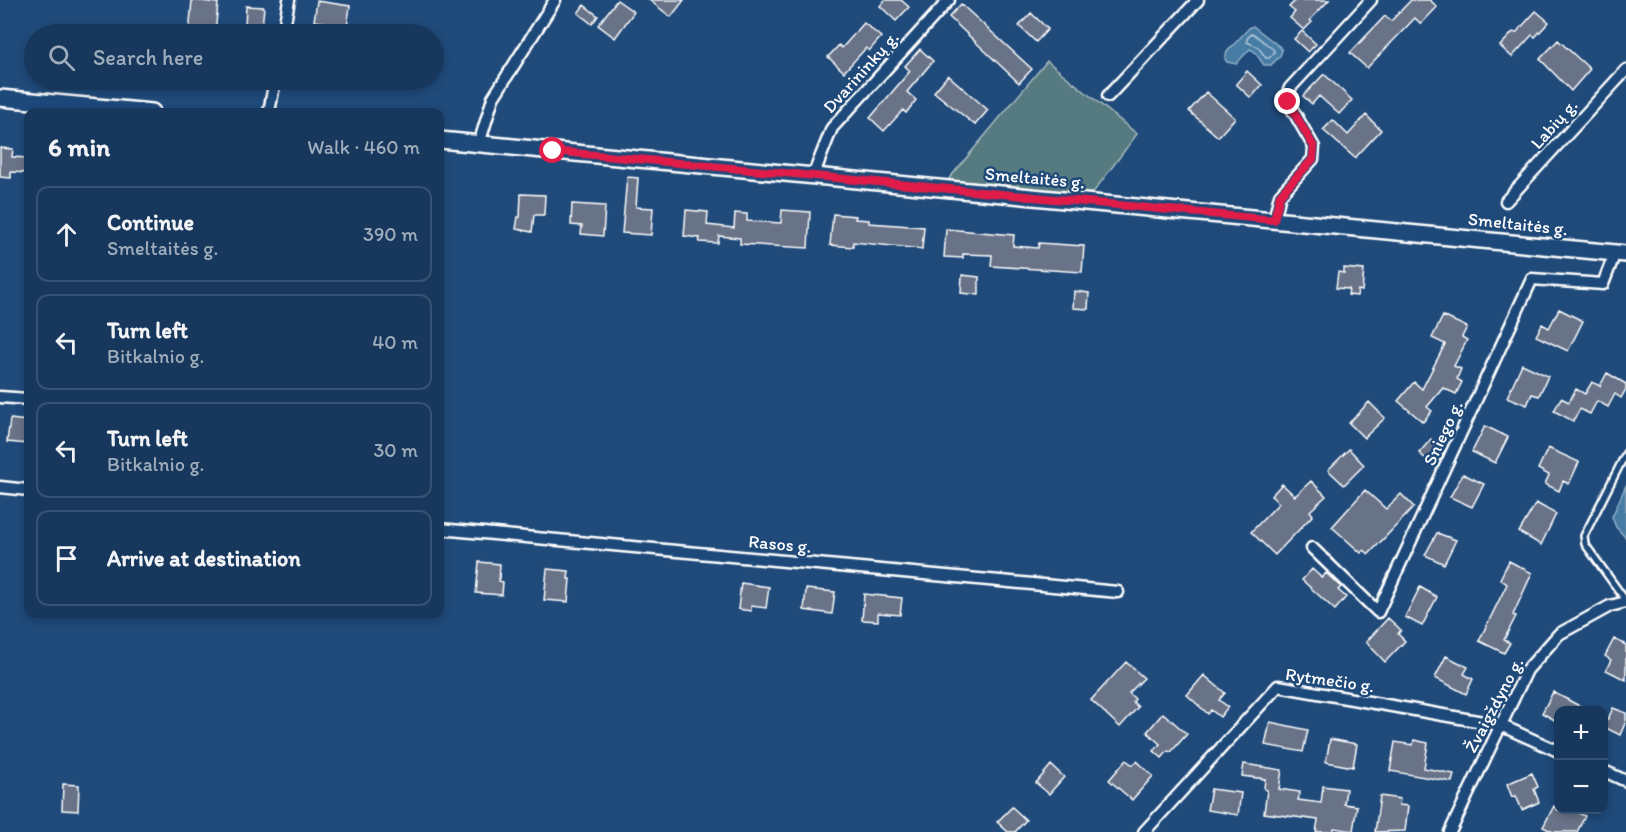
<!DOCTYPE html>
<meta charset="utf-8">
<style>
:root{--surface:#17385c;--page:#244365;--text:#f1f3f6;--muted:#9eacbb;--line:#365272}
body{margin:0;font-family:Itim,sans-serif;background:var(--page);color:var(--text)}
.controls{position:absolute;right:18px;bottom:18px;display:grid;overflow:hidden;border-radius:12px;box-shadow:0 3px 9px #0003}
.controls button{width:54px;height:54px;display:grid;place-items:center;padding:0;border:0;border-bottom:2px solid var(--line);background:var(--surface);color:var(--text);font:30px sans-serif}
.stop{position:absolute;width:18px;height:18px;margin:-14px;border:4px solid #e11d48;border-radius:50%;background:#fff}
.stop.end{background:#e11d48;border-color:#fff;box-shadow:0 2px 6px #0008}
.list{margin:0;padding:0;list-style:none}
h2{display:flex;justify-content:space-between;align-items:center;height:78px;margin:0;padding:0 24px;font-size:26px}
h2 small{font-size:20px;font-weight:400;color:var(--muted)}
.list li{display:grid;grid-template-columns:39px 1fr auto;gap:18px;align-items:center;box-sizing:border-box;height:96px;margin:0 12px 12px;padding:0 12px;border:2px solid var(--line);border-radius:12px}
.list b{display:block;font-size:22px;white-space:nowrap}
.list p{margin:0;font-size:20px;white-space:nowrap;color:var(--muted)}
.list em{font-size:20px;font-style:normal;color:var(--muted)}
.icon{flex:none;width:33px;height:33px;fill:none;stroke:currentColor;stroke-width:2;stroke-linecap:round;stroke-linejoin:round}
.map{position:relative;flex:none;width:1626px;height:832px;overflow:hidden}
.search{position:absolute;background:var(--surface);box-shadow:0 3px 9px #0003;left:24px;top:24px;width:420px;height:66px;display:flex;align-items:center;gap:15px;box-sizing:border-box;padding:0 21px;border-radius:33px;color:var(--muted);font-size:22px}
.panel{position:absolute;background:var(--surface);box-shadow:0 3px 9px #0003;left:24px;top:108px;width:420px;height:510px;border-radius:12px}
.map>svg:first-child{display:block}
</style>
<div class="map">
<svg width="1626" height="832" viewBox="0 0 1626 832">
<rect width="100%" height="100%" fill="#1f4a7a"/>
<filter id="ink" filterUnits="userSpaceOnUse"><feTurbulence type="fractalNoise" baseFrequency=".0167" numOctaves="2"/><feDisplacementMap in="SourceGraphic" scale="12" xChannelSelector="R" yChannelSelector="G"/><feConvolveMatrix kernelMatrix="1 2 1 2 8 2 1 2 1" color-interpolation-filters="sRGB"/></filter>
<g filter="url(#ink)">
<path fill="#557a80" stroke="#aabcc0" stroke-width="1.5" d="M1047 61 1137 134 1092 194 948 180Z"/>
<path fill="#477ba4" stroke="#91b0c8" stroke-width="1.5" d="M1253 26 1280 47 1282 50 1280 56 1271 65H1264L1254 51 1250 49 1236 64 1227 62 1225 59 1227 52 1249 28Z
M1626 485V538L1616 527 1612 517Z"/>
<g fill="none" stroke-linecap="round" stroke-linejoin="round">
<path stroke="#b5cadb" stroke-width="1.5" d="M1251 34H1254L1274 50V53L1269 58H1266L1258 47 1247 42V39Z"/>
</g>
<path fill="#697388" stroke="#fff" stroke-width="1.5" d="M192 0 218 3 215 34H189Z
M617 0 634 12 615 38 598 25Z
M649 0H684L671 17Z
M885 0H901L909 7 896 21 880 6Z
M1296 0H1329L1310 20 1312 22 1304 30 1290 18 1295 12 1289 7Z
M1411 0H1430L1437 7 1421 24 1415 18 1367 68 1350 53 1385 16 1391 21Z
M317 1 350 6 346 34H326L328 23 314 21Z
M961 4 1032 69 1019 83 949 17Z
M584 5 598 16 592 24 578 13Z
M246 6 264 7 262 27 245 25Z
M1536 11 1549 22 1535 37 1532 35 1512 57 1500 46 1513 32 1516 33Z
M1031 13 1048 29 1036 42 1019 26Z
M864 23 881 37 869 51 866 48 844 72 828 57 839 45 842 48Z
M1302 31 1316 44 1308 52 1294 39Z
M1558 40 1590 69 1571 91 1540 59Z
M920 49 933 61 907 92 916 100 906 113 903 110 884 131 870 118 910 71 905 66Z
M1247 71 1262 85 1251 98 1236 84Z
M1324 74 1352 100 1339 114 1319 96 1312 104 1303 96Z
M948 75 988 110 975 125 934 92Z
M1206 92 1235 118 1218 137 1189 111Z
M1366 115 1381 130 1355 158 1323 130 1333 120 1348 135Z
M0 148 13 149 12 157 28 158V173L11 172V178L0 177Z
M627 177 638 178 636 207 653 208 651 235 622 233Z
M521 194 545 195 544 215H534L532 232 516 229 518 217H520Z
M572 204 605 206 603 236 581 234 582 226 571 225Z
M686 210 708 212 707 225 734 228 735 213 747 214V221L781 223 782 210 810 212 808 248 740 244V238L719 236 718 243 699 242 700 238 684 236Z
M833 214 856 216 855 219 869 220V223L924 227 922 249 853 242V247L830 245Z
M946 229 1014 235 1013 246 1038 248 1039 243 1084 246 1082 272 991 266 992 255 963 254V258L944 257Z
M1344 268 1364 270 1362 291 1358 290 1357 296 1348 295 1349 289 1336 288 1338 272 1344 273Z
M962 275 979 277V295L961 293Z
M1074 291 1089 293 1088 309 1073 308Z
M1559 309 1583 321 1568 351 1536 336 1542 324 1549 328Z
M1443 316 1467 327 1462 337 1467 340 1454 366 1461 369 1457 379 1462 382 1456 394 1443 388 1427 407 1432 411 1423 422 1398 401 1414 382 1422 389 1445 344 1432 338Z
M1522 364 1548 376 1539 396 1532 394 1527 405 1507 397Z
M1607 373 1626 384V389L1621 398 1615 394 1608 407 1597 401 1590 414 1580 409 1573 421 1554 411 1561 398 1569 402 1576 389 1585 394 1592 382 1600 386Z
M1369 402 1385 418 1364 438 1349 423Z
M10 419 28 421V444L7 442Z
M1485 426 1508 437 1495 463 1472 452Z
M1431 439 1444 451 1435 467 1419 453Z
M1548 448 1579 462 1569 484 1563 481 1559 491 1545 484 1549 475 1538 469Z
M1349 449 1364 465 1344 485 1328 470Z
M1463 474 1484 484 1472 507 1450 497Z
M1311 481 1326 496 1310 511 1313 515 1275 555 1251 532 1279 503 1271 496 1282 484 1295 496Z
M1365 490 1386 509 1401 494 1414 507 1369 554 1364 550 1361 553 1332 527Z
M1536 503 1556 514 1541 545 1519 532Z
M1437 533 1456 540 1444 564 1425 555Z
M1509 561 1532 573 1513 615 1516 616 1504 640 1510 643 1504 653 1479 641 1507 584 1500 579Z
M479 562 500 564 499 581 503 582 502 595 476 593Z
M547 569 569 571 568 579H570L568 602 544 600Z
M1312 569 1322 578 1326 573 1341 587 1338 590 1346 597 1335 610 1302 580Z
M741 583 769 587 766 608 751 606V611L738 609Z
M1420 587 1437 597 1422 626 1405 617Z
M806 589 835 592 832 614 804 610Z
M864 594 902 598 900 615 878 613V621L862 620Z
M1388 618 1401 630 1398 634 1405 641 1385 662 1366 642Z
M1614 639 1626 645V680L1606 670 1611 660 1605 656Z
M1446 656 1468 667 1464 674 1473 679 1466 694 1435 678Z
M1126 662 1144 678 1129 693 1135 699 1133 702 1138 707 1120 727 1091 700Z
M1204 675 1225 693 1219 700 1228 707 1220 717 1211 710 1208 714 1187 695Z
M1553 692 1589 711H1558V722L1542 713Z
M1613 708 1626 713V721L1620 735 1604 727V717L1608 719Z
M1163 713 1187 734 1171 752 1168 751 1162 758 1154 751 1160 744 1147 732Z
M1270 722 1308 730 1303 752 1265 745Z
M1330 739 1357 744 1353 767 1326 762Z
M1414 740 1428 743 1424 768 1454 774 1452 782 1390 771 1395 742 1413 745Z
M1126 760 1133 765 1137 761 1153 776 1132 800 1109 780Z
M1244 764 1282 770 1279 789 1300 792 1298 800 1321 803 1323 786 1346 789 1344 804 1357 806 1353 831 1334 828 1333 832H1316L1318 820 1264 813 1267 790 1264 789 1265 779 1242 776Z
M1051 765 1064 777 1049 794 1036 783Z
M1532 773 1538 787 1534 789 1539 802 1522 810 1516 796 1512 797 1507 784Z
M63 784 79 785 78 811 62 810Z
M1211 789 1241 793 1238 815 1207 810Z
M1380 796 1400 799 1399 805 1408 806 1405 831 1375 832Z
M1554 806 1558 810H1572L1585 816 1577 832H1553L1543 827Z
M1012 807 1026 820 1015 832H1008L997 822Z"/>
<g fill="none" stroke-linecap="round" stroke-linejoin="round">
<defs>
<path id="lane" d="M1626 453 1584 536 1585 544 1626 601"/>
<path id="street" d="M283 34 289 0
M1108 96 1198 0
M269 112 275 80
M479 144 493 98 555 0
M813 176 832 128 949 0
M1506 201 1626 70
M1274 220 1280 195 1313 159 1314 147 1288 102 1287 95 1290 88 1371 0
M0 397 28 399
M0 487 28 490
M440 529 1118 592
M1312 548 1378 612 1532 279 1603 284 1615 253
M1604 771 1626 781
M1144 832 1278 686 1500 725 1558 751
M1450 832 1527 670 1559 634 1610 606 1626 602"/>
<path id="secondary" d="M0 98 152 112
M440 140 1626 254"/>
</defs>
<use href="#lane" stroke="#fff" stroke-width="10"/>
<use href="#street" stroke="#fff" stroke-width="15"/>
<use href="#secondary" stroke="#fff" stroke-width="20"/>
<use href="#lane" stroke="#1f4a7a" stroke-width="5"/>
<use href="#street" stroke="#1f4a7a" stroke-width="10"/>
<use href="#secondary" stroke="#1f4a7a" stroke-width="15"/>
</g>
</g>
<g fill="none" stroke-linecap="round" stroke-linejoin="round" filter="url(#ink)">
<path stroke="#e11d48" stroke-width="8" d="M553 151 1274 220 1280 195 1313 159 1314 147 1288 102"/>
</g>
<g text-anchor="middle" stroke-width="5" stroke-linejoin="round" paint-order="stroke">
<g font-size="18" fill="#fff" stroke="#1f4a7a">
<text transform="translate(861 72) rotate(-48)" y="6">Dvarininkų g.</text>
<text transform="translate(1554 124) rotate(-48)" y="6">Labių g.</text>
<text transform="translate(1035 178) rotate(5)" y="6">Smeltaitės g.</text>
<text transform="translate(1518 224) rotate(6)" y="6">Smeltaitės g.</text>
<text transform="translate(1443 433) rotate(-65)" y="6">Sniego g.</text>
<text transform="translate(780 544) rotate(5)" y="6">Rasos g.</text>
<text transform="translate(1330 680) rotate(8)" y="6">Rytmečio g.</text>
<text transform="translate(1494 705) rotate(-62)" y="6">Žvaigždyno g.</text>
</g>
</g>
</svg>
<div class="controls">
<button>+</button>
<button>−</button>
</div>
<div class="stop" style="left:553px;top:151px"></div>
<div class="stop end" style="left:1288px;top:102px"></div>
<div class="search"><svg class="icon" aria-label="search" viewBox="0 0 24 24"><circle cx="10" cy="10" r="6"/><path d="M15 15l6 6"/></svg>Search here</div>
<section class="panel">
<h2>6 min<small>Walk · 460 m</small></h2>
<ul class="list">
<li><svg class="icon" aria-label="ahead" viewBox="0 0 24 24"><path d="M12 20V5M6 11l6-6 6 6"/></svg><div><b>Continue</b><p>Smeltaitės g.</p></div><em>390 m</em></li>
<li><svg class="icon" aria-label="left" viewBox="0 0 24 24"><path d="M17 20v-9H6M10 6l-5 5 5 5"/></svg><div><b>Turn left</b><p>Bitkalnio g.</p></div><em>40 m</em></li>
<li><svg class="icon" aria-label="left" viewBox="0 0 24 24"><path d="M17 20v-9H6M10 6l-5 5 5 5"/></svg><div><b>Turn left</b><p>Bitkalnio g.</p></div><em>30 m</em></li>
<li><svg class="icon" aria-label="arrive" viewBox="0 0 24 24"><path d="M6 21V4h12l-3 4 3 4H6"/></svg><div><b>Arrive at destination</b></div></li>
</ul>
</section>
</div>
